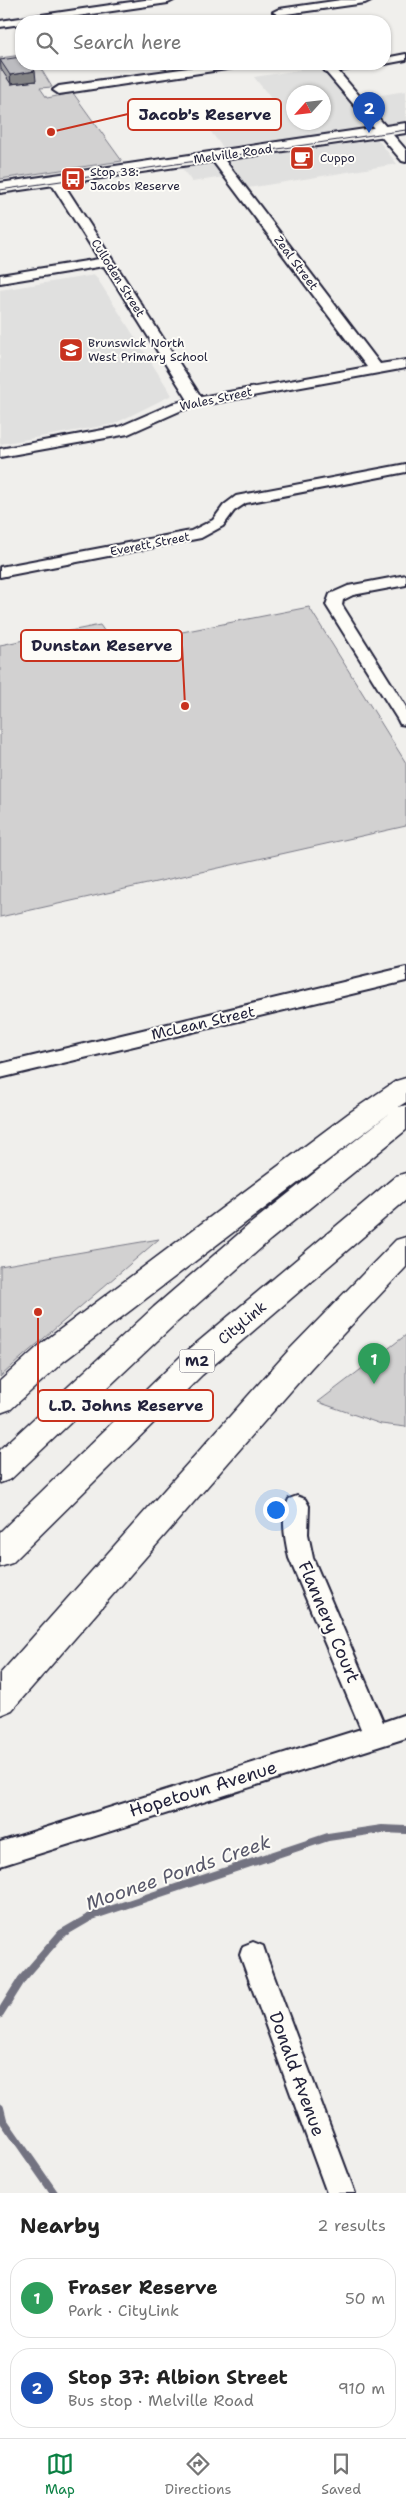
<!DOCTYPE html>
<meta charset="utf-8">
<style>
:root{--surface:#fff;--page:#f2f2f2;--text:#222;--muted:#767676;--line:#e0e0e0;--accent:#0b8043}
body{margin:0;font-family:"Shantell Sans",sans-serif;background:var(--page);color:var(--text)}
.compass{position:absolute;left:286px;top:85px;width:45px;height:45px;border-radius:50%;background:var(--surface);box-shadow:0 1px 4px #0004;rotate:243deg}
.you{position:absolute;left:275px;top:1509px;width:18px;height:18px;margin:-12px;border:4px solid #fff;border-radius:50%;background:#1a73e8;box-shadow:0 0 0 8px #1a73e833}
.badge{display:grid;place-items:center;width:32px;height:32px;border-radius:50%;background:var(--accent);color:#fff;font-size:16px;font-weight:700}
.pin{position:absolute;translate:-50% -41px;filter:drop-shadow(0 1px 2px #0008)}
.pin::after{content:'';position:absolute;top:26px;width:18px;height:15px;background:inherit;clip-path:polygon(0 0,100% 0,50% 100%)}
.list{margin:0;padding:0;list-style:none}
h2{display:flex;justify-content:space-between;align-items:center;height:65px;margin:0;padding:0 20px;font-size:21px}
h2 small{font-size:16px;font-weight:400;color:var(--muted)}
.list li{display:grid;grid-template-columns:32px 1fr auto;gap:15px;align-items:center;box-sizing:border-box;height:80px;margin:0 10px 10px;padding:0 10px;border:1px solid var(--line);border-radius:20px}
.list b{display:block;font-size:19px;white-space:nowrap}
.list p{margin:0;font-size:16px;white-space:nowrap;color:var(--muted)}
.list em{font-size:16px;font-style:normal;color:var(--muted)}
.icon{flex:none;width:28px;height:28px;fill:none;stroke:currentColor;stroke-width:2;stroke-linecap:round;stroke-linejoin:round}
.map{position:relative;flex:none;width:406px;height:2193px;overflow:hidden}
.search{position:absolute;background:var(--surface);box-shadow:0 1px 4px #0004;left:15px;right:15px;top:15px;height:55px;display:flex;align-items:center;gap:12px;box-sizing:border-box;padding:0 18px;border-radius:20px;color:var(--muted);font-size:19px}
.sheet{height:245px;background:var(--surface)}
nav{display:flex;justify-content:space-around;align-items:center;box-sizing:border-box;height:70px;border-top:1px solid var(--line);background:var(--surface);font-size:14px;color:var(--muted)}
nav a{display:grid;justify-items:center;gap:2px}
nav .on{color:var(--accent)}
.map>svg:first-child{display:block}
</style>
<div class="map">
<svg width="406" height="2193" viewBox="0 0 406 2193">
<rect width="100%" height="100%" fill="#f0efec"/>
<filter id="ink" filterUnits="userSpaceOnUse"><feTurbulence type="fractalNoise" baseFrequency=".02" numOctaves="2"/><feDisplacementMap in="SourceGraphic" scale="10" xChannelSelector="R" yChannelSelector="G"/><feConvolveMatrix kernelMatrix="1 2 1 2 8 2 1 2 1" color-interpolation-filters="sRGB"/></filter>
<g filter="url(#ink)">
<path fill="#e0e0df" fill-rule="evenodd" d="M295 64H318L350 100 406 91V121L368 127 397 164 248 188 237 175 192 182 181 167 232 159 196 113 273 101 254 77 300 70ZM294 92H324V122H294Z
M95 275 172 395 114 424 0 444V290Z"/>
<path fill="#d2d1d1" stroke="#7a7a86" d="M21 55V64H38L52 87 40 88 47 98 73 93 122 161 0 179V58Z
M309 607 406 763V826L0 917V645L100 625 117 649 172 634Z
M159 1239 22 1357 0 1377V1266Z
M406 1335V1427L381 1424 318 1402Z"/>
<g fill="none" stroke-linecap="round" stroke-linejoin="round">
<path stroke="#737381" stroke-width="8" d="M0 2014 22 1979 61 1934 92 1916 328 1837 382 1829 406 1830
M0 2108 3 2120 54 2193"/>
<defs>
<path id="minor" d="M145 0H174L168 3 43 21H21V24L0 27V21Z
M341 0H371L365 3 279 15 273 12 279 9Z
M406 54V60L385 64H382H385V58Z
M217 64H246L240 67 59 94 53 90 59 86Z
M319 64H369L363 67 338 71 406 150V162L402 161Z
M216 153 220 154 380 364 406 360V368L197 406 182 410 128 434 0 457V449L119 427 172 404 188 400 104 266 0 283V275L99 259 49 180 55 176 61 180 201 397 367 367 212 160 210 157Z
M406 464V472L246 503 234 511 223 526 201 538 0 577V567L191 531 213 520 224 505 236 496Z
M406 575V585L353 595 343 600 342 605 406 707V725L400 724 398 720 326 605 330 594 348 586Z
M406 967V981L0 1078V1064Z
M297 1496 305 1499 309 1506 308 1534 313 1558 383 1722 406 1714V1738L0 1866V1842L361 1729 289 1558C285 1539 280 1517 289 1499Z
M253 1942 263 1946 266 1955 355 2193H327L240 1955 243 1946Z"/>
<path id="major" d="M406 123V133L0 193V183Z"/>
<path id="highway" d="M406 1078V1102L398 1107 406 1105V1130L270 1240 176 1323 11 1479 0 1483V1450L154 1307 250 1224 390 1113 64 1361 11 1409 0 1413V1381L42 1343 349 1113 396 1081Z
M406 1173V1200L202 1375 12 1563 0 1567V1532L180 1357 396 1176Z
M406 1237V1267L311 1368 12 1710 0 1715V1674L289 1350 396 1240Z"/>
</defs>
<use href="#minor" stroke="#22223b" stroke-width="4"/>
<use href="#major" stroke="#22223b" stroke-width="4"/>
<use href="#highway" stroke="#22223b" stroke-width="3"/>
<use href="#minor" fill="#fdfcf7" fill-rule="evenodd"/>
<use href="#major" fill="#fdfcf7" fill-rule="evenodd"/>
<use href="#highway" fill="#fdfcf7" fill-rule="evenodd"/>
<path stroke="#22223b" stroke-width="1" d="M0 190 406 130"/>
</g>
<path fill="#a2a2a5" stroke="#22223b" d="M0 60 36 81 11 84 1 69Z"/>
<path fill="#848486" stroke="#22223b" d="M35 71 36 81 11 84 10 75Z"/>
<path fill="#bcbcc0" stroke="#22223b" d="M21 57V64H30L35 71 10 75 0 60Z"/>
</g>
<defs>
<symbol id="cafe-square" viewBox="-11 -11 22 22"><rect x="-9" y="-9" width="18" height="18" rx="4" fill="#c8321e" stroke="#fdfcf7"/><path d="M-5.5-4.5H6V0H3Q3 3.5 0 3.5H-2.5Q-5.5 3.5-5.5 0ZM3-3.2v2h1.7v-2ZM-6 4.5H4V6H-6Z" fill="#fff"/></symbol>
<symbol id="bus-square" viewBox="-11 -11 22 22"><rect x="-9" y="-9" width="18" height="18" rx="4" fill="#c8321e" stroke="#fdfcf7"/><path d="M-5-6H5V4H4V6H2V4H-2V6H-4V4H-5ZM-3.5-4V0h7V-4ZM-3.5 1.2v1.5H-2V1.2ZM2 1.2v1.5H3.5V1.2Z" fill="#fff"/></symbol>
<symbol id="school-square" viewBox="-11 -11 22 22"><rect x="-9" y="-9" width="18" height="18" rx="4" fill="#c8321e" stroke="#fdfcf7"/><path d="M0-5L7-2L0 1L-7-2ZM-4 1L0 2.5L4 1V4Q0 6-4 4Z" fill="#fff"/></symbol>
</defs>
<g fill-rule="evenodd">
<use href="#cafe-square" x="288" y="144" width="28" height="28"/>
<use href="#bus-square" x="59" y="165" width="28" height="28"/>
<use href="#school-square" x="57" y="336" width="28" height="28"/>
</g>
<g text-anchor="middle" stroke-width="4" stroke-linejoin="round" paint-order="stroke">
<g font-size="12" fill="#22223b" stroke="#fdfcf7">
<text transform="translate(233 154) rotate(-8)" y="4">Melville Road</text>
<text transform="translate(296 263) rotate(53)" y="4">Zeal Street</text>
<text transform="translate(118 278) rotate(58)" y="4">Culloden Street</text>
<text transform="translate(216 399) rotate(-12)" y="4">Wales Street</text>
<text transform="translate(150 544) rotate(-11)" y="4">Everett Street</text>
</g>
<g font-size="12" fill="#22223b" stroke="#fdfcf7" text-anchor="start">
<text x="320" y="162">Cuppo</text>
<text x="90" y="176">Stop 38:<tspan x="90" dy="14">Jacobs Reserve</tspan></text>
<text x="88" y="347">Brunswick North<tspan x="88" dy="14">West Primary School</tspan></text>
</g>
<rect fill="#fdfcf7" stroke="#646373" stroke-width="1" x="179.5" y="1349.5" width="35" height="23" rx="4"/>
<g font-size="14" font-weight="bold" fill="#22223b">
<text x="197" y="1366">M2</text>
</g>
<g font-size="15" fill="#22223b" stroke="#fdfcf7">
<text transform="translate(203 1023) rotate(-13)" y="5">McLean Street</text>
<text transform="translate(242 1323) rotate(-40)" y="5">CityLink</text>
</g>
<g font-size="18" fill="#22223b" stroke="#fdfcf7">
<text transform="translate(329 1622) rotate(67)" y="6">Flannery Court</text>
<text transform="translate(203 1789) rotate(-17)" y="6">Hopetoun Avenue</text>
<text transform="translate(297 2074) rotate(70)" y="6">Donald Avenue</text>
</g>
<g font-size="19" font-style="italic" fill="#58586a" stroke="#fdfcf7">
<text transform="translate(178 1872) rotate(-19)" y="7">Moonee Ponds Creek</text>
</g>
</g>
<path fill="none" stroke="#c8321e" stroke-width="2" d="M51 132L128 114M185 706L182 645M38 1312L38 1405"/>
<g fill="#c8321e" stroke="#fdfcf7" stroke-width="2">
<circle cx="51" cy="132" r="5"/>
<circle cx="185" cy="706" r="5"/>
<circle cx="38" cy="1312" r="5"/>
</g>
<g fill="#fdfcf7" stroke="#c8321e" stroke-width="2">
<rect x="128" y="99" width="153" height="31" rx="5"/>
<rect x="21" y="630" width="161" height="31" rx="5"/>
<rect x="38" y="1390" width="175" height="31" rx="5"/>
</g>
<g font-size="16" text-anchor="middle" font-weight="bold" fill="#22223b">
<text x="205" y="120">Jacob's Reserve</text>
<text x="102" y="651">Dunstan Reserve</text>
<text x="126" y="1411">L.D. Johns Reserve</text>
</g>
</svg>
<svg class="compass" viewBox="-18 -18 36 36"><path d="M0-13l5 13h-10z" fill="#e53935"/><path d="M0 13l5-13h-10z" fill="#767676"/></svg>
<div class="you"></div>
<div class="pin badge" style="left:374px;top:1384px;background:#2e9e5b">1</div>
<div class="pin badge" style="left:369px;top:133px;background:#1a4fb4">2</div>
<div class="search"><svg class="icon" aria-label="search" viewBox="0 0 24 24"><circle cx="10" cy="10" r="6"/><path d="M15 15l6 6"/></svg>Search here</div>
</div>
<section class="sheet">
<h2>Nearby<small>2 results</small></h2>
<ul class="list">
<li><span class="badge" style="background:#2e9e5b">1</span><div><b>Fraser Reserve</b><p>Park · CityLink</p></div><em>50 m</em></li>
<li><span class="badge" style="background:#1a4fb4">2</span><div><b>Stop 37: Albion Street</b><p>Bus stop · Melville Road</p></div><em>910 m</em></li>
</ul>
</section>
<nav>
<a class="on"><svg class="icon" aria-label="map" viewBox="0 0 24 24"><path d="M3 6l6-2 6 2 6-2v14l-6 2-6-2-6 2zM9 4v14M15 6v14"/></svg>Map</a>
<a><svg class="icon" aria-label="directions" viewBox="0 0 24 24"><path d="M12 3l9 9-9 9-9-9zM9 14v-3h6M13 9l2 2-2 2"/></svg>Directions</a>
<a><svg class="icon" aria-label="saved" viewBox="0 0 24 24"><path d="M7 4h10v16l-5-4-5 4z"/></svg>Saved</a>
</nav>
